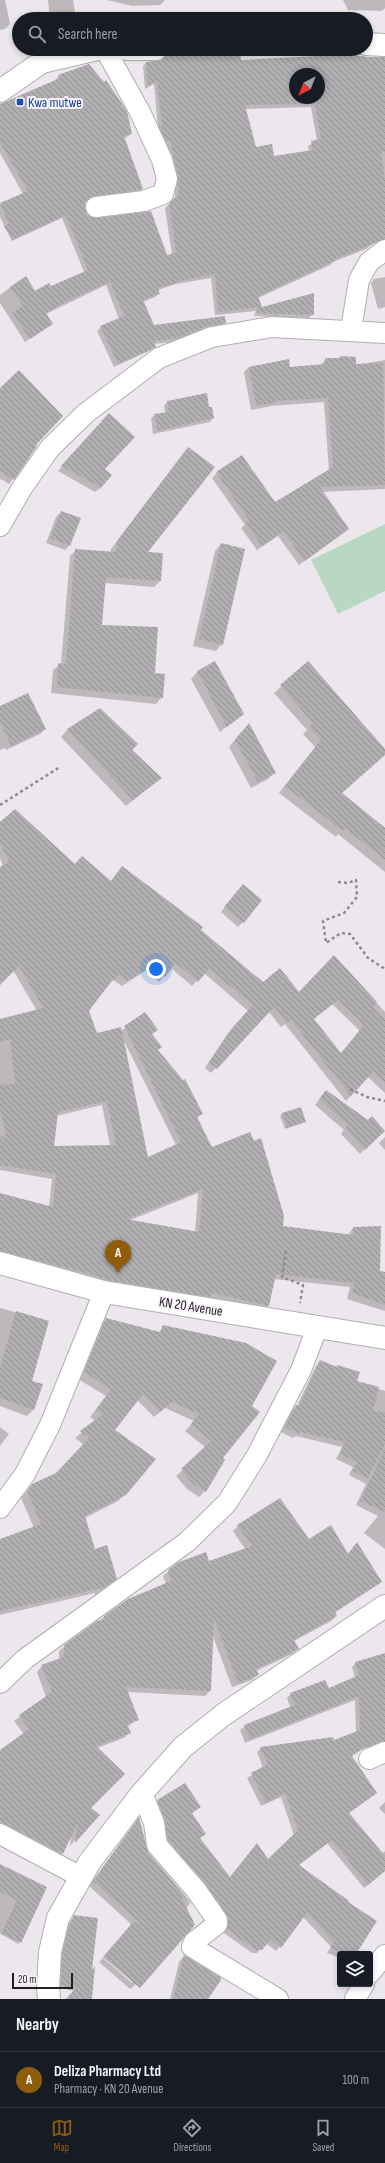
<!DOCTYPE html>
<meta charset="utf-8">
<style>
:root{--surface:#171b24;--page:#242831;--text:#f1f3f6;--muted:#9ea1a6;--line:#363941;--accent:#905d0d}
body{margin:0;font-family:"Sofia Sans Condensed",sans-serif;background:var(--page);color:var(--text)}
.controls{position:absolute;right:12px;bottom:12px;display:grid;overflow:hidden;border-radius:4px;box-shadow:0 2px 6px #0003}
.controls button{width:36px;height:36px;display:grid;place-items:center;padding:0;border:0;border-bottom:1px solid var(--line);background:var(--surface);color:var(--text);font:20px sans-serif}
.compass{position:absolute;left:289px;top:68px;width:36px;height:36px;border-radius:50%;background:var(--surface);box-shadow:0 2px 6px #0003;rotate:222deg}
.scale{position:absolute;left:12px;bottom:10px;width:61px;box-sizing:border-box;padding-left:4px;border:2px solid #211f21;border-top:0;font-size:11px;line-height:14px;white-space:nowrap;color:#211f21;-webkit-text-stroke:3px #f8f4f9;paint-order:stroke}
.you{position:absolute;left:156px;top:969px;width:14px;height:14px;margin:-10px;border:3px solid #fff;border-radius:50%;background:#1a73e8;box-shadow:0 0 0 6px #1a73e833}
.badge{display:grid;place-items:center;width:26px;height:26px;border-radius:50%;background:var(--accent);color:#fff;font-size:13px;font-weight:700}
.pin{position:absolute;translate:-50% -33px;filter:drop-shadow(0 1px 2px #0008)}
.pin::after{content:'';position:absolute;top:21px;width:14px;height:12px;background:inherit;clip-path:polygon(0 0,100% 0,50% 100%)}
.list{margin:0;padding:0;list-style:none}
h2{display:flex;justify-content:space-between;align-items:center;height:52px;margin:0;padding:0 16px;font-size:17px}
h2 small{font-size:13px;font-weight:400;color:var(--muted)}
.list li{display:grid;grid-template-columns:26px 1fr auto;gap:12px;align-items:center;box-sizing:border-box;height:56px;padding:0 16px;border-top:1px solid var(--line)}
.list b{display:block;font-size:15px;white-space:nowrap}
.list p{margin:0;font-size:13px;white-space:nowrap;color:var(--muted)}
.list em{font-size:13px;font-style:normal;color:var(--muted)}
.icon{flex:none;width:22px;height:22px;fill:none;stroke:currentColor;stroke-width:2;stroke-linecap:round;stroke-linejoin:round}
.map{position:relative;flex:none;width:385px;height:1999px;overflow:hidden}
.search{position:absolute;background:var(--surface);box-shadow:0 2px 6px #0003;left:12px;right:12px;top:12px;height:44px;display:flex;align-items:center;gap:10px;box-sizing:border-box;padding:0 14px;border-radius:22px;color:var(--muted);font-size:15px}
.sheet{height:108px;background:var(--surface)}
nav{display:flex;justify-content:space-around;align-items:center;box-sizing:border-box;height:56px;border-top:1px solid var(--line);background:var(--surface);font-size:11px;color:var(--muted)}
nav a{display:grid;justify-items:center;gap:2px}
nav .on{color:var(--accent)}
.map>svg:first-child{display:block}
</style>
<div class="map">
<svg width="385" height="1999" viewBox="0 0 385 1999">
<defs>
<pattern id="building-back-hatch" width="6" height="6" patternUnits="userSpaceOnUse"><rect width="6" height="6" fill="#b2afb3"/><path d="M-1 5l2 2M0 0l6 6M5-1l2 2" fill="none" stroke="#908e91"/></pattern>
</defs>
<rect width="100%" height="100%" fill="#ebe7ec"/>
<path fill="#b8d8c3" d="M385 524V591L338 614 311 560Z"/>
<path fill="#0003" fill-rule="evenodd" d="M0 0H5L10 24 5 29 0 30Z
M48 0H73L75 11 70 16 50 19Z
M107 0H165L160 5 132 6Z
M343 0H385V8L382 11 348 10Z
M224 49H239L240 61 315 57 320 50 368 58H385V222L374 243 366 249 333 262 330 265 258 298 261 308 313 314 309 318 254 316 256 311 215 315 211 278 176 284 158 290 159 293 155 297 143 302 153 327 225 323 221 327 172 342 154 344 155 346 151 350 114 367 97 331 101 327 119 319 106 285 46 314 52 324 25 342 0 303V295L15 284 23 297 49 284 51 287 84 272 62 218 12 241 0 217V205L23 194 0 153V105L55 81 59 75 131 134 124 139 142 189 138 193 85 201 86 214 166 256 172 255 165 208 175 198V181L166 144 162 145 158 129 154 84 145 89 143 66 147 62 161 61 168 53ZM295 74H319V98H295ZM311 107 317 141 308 146 309 151 273 158 255 148 245 109Z
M385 277V307L378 309 371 283 374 279Z
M340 357 355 365 385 360V489L321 492 348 529 299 565 278 536 257 550 241 528 245 525 212 478 217 473 275 504 329 471 324 402 271 406 251 410 244 372 249 367 288 360 289 368 321 365 326 359H338Z
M0 390 13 479 9 484 1 479 0 480Z
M206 394 208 408 213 418 210 422 153 434 151 418 155 415 165 413 164 406 167 402Z
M105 419 104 469 100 488 95 492 58 471Z
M188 448 146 553 160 581 154 587 104 583 101 626 154 674 162 697 156 704 51 693 53 670 61 664 70 556 76 550 111 552V549Z
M61 512 70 545 65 550 46 543 56 517Z
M221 544 222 644 216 651 193 646 215 551Z
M215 663 242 714 220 732 191 679 197 672Z
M308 663 385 751V754L341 793 385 828V872L338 834 336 837 279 793 315 747 303 734 307 730 274 693Z
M0 707 45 729 40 734 6 750 5 748 0 750Z
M100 710 131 750 160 778 126 806 61 737 67 730Z
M242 731 274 773 268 779 251 788 229 747Z
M0 824 200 930 263 984 299 993 334 957 385 1012V1093L368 1077 346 1101 285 1024 281 1027 269 1012 211 1073 205 1068 228 1033 248 1011 204 973 192 986 171 968 159 982 145 971 122 986 113 980 88 1011 96 1034 121 1031 145 1013 156 1030 151 1035 157 1051 201 1114 197 1118 211 1148 282 1227 348 1235 353 1228 379 1272 385 1273V1311L347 1299 350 1287 274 1279 268 1306 263 1311 101 1285 0 1256V1194L49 1207 52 1179 0 1170V1020L37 1011 13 970 0 984V868L3 866 0 858ZM332 1004 360 1031 341 1054 313 1019ZM124 1041 176 1145 147 1159ZM102 1105 110 1146 53 1147 56 1116ZM198 1193 195 1233 128 1221Z
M239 890 243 922 238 927 221 912Z
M322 1096 368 1121 384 1130 360 1154 341 1134 344 1130 315 1105Z
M282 1113 305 1122 285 1129 280 1116Z
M385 1137V1150L379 1143Z
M0 1308 48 1321 31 1381 34 1409 27 1416 0 1406Z
M106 1319 158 1333 164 1327 221 1459 205 1491 199 1497 187 1489 176 1476 206 1448 185 1431 194 1421 165 1408 154 1417 137 1400 113 1431 125 1494 118 1501 85 1518 94 1550 116 1578 95 1595V1593L0 1615V1540L34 1528 21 1498 32 1485 56 1474 84 1445 75 1438 96 1421 90 1417 106 1396 78 1379 100 1325Z
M320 1361 336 1367 338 1366 356 1382 385 1391V1549L364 1533 378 1516 356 1505 366 1484 349 1475 353 1467 336 1459 342 1447 296 1436 293 1438 281 1432 292 1410 297 1406 316 1366Z
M0 1427 9 1434 0 1446Z
M238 1526 309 1540 347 1554 357 1544 381 1582 334 1613 336 1616 331 1621 294 1641 297 1649 292 1654 256 1671 257 1675 252 1680 232 1687 212 1634 210 1691 205 1696 127 1692 138 1719 127 1727 129 1733 124 1738 97 1748 90 1809 98 1815 70 1846 71 1834 62 1854 57 1859 0 1828V1751L24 1734 14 1721 46 1697 37 1672 42 1666 59 1660V1651L65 1646 104 1617 166 1584 163 1576 179 1563 208 1562 245 1549 233 1531Z
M385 1654V1743L333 1757 376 1793 348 1813 382 1854 385 1851V1871L364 1888 327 1843 298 1865 355 1954H340V1958L327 1953 331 1947 303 1917 276 1951 266 1943 257 1953H252L224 1933 225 1925 164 1844 154 1805 158 1801 199 1807 191 1814 205 1834 199 1839 230 1878 268 1861 294 1835 281 1797 261 1806 247 1778 263 1768 257 1752 261 1748 334 1741 356 1733 355 1700 245 1743 240 1730 245 1726 290 1707 287 1698 291 1694 328 1689 355 1678 352 1667 356 1663Z
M385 1802V1814L379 1808Z
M135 1823 147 1853 190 1904 139 1947 135 1985 130 1989 99 1962 103 1958 132 1983V1925L89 1886Z
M0 1865 46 1887 18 1944 0 1933Z
M74 1916 91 1972V1999H72L73 1991 58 1987 60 1958 67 1927Z
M184 1956 207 1999H170L179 1962Z"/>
<path fill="url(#building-back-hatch)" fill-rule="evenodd" d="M211 49H240L241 60 318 56 319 49 368 57H385V152H381L385 180V239L335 259V261L258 296 262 307 314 293V315L257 313V308L261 307 218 312 215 274 179 281V282L158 288 160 294 143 300 154 325 225 316 226 323 208 326 177 338 154 341 156 347 118 364 100 326 124 316 110 282 71 299 46 313 53 324 30 339 12 313 23 306 10 287 26 276 35 291 49 283 51 286 88 270 66 215 12 240 4 226 9 224 0 203 28 191 0 142V104L60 78 58 75 89 64 104 82 106 80 127 111 132 134 124 136 143 189 89 198 85 203 87 214 91 217 97 218 151 211 167 255 176 253 169 204 174 198 179 196 178 176 170 141H166L159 126H162L157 81 148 86 146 62 162 60 168 52ZM295 74H319V98H295ZM315 104 321 139 311 141 313 150 274 156 272 144 256 147 245 105Z
M340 356 356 357V364L383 363 385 485 320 487 349 529 305 561 283 531 262 546 246 523 249 520 216 472 242 455 275 502 333 467 328 398 275 401 276 403 256 405 249 367 289 359 290 367 325 364V358H340Z
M19 370 63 416 36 445 37 446 14 480 0 471V388Z
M207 393 209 407H212L214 418 157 431 154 414 169 412 167 401Z
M109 413 135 437 105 469 112 475 100 489 95 484 61 466Z
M188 447 215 467 148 552 163 553 161 581 106 577 102 625 158 627 155 673 165 674 163 698 57 687 58 663 66 664 75 549 116 552 117 541Z
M61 511 81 518 70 546 50 538Z
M221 543 245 549 223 645 199 639Z
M215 661 244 714 227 727 197 671Z
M308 661 385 749V755L342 793 385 828V860L345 828 343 831 285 786 321 740 309 727 313 723 280 685Z
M28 693 46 729 11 746 0 722V706Z
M100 708 138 744 132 750 162 778 133 800 67 729Z
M249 723 276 773 258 782 235 740Z
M15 809 75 864 82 856 111 881 122 866 203 927 201 930 263 982 280 968 299 992 334 955 377 1002 373 1007 385 1020V1083L373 1072 351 1096 291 1020 287 1023 274 1007 217 1069 209 1062 233 1027 253 1005 209 969 198 982 176 963 165 977 151 967 127 981 118 975 114 981 112 980 89 1011 97 1033 121 1027 148 1157 181 1142 124 1026 145 1012 158 1030 152 1034 162 1047 158 1050 183 1080 185 1079 203 1114 197 1117 212 1147 250 1132 254 1141 261 1138 284 1216 283 1226 353 1235V1227L381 1226 380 1271 385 1272V1305L352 1293 354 1283 276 1274 269 1306 212 1293 211 1297 107 1280 90 1274 0 1251V1193L53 1207 56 1174 0 1165V1136L7 1138 0 1109V1085L15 1084 10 1039 0 1042V1019L43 1008 19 966 0 985V867L9 862 0 843V822ZM338 1000 364 1025 341 1053 314 1019ZM107 1101 116 1145 54 1146 58 1112ZM203 1189 199 1232 126 1219 159 1206Z
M243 884 262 900 244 923 224 907Z
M326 1090 368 1120 372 1116 385 1131 365 1150 345 1128 348 1125 319 1099Z
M301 1107 306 1122 287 1128 282 1113Z
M16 1311 49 1321 32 1381 43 1384 34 1410 0 1398V1368Z
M106 1318 160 1332 163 1325 246 1343 277 1361 252 1406 260 1412 223 1458 225 1460 206 1492 193 1484 181 1469 211 1441 191 1424 199 1414 172 1402 160 1412 143 1394 115 1430 156 1459 126 1495 85 1516 95 1549 107 1545 117 1579 101 1590V1588L0 1611V1539L41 1524 27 1491 32 1484 56 1473 89 1438 80 1431 102 1415 96 1410 111 1389 84 1372Z
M320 1360 337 1367V1365L360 1372 357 1381 379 1387 373 1411 385 1412V1444L368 1478 352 1471 357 1462 340 1454 345 1442 300 1432 299 1434 285 1427 296 1405 299 1406Z
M385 1447V1512L360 1501Z
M280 1498 309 1539 331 1525 348 1554 357 1542 382 1582 335 1612 337 1616 294 1640 299 1649 256 1669 259 1675 238 1683 214 1619 211 1691 126 1687 139 1720 127 1724 131 1733 96 1746 125 1774 91 1808 100 1815 75 1843 77 1824 63 1854 3 1823 0 1821V1750L29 1729 19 1715 52 1692 41 1665 64 1657V1645L97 1621 104 1620V1616L128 1599 171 1581 168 1570 179 1562 206 1552 209 1561 252 1546 237 1525Z
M385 1653V1741L364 1748 352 1756 377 1793 349 1813 385 1856V1871L368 1885 332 1840 299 1865 349 1901 348 1902 377 1921 356 1954H343L330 1948 334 1942 307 1913 281 1948 271 1939 262 1950H256L227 1929 228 1920 226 1913 205 1883 168 1840 165 1819 157 1800 185 1783 201 1807 192 1813 206 1834 200 1838 230 1877 257 1843 268 1859 298 1830 285 1793 266 1803 251 1773 268 1764 260 1747 333 1737 334 1740 360 1730 359 1696 250 1739 244 1725 295 1705 290 1693 325 1680 329 1688 359 1675 355 1662Z
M139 1817 148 1852 192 1904 181 1896 195 1925 140 1988 103 1957 133 1922 140 1923 93 1881Z
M0 1864 47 1887 21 1943 1 1934 17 1900 0 1892Z
M74 1915 98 1918 92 1970 95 1966 92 1999H66L76 1988 61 1986 62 1954 70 1923Z
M184 1955 220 1977 221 1980 208 1999H173Z"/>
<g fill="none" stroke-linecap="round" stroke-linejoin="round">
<defs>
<path id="street" d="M96 207 144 201 163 194 167 179 162 160 140 112 105 49
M351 330 359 280 369 262 385 250
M0 526 22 488 50 448 86 413 159 358 212 337 272 327 385 333
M0 1508 25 1474 50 1425 104 1292
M0 1683 25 1659 187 1542 227 1503 257 1455 301 1370 317 1328
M369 1759 385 1752
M142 1793 154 1823 157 1845 196 1890 217 1920V1924L194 1942 192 1947 278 1999
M0 1834 81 1877
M370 1973 385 1955
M355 1999 364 1984"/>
<path id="secondary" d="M366 44 385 45
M127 49H156
M0 91 42 62 97 49
M0 1263 104 1292 385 1338
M49 1999 48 1987 50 1952 58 1918 89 1863 142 1793 183 1747 223 1715 385 1606"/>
</defs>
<use href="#street" stroke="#b1adb2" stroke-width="22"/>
<use href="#secondary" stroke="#b1adb2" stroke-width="24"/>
<path stroke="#8d8a8d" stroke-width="2.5" stroke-dasharray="3 3" stroke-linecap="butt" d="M0 805 60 767
M338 882 348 883 356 880 357 897 344 913 323 921 326 943 341 933 350 934 368 958 385 969
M350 1089 367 1097 385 1101
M286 1251 282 1277 303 1285 300 1303"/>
<use href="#street" stroke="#fff" stroke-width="20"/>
<use href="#secondary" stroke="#fff" stroke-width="22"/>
</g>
<rect fill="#1a4fb4" stroke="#f8f4f9" stroke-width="1.5" x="16" y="98" width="8" height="8" rx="2"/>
<g text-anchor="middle" stroke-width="4" stroke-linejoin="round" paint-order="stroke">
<g font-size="14" fill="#164399" stroke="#f8f4f9" text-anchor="start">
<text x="28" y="107">Kwa mutwe</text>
</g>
<g font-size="14" fill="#211f21" stroke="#f8f4f9">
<text transform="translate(191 1306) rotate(9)" y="5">KN 20 Avenue</text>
</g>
</g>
</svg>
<div class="controls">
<button><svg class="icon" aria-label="layers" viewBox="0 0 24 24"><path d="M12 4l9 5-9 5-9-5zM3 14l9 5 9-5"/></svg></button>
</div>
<svg class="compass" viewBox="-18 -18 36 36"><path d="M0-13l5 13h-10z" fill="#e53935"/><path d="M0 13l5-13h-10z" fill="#9ea1a6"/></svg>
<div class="scale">20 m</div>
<div class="you"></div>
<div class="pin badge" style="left:118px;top:1273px">A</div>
<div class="search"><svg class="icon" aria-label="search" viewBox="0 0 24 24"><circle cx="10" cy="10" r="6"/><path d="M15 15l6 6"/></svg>Search here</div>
</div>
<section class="sheet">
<h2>Nearby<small></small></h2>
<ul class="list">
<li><span class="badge">A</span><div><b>Deliza Pharmacy Ltd</b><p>Pharmacy · KN 20 Avenue</p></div><em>100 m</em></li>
</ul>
</section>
<nav>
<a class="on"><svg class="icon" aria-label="map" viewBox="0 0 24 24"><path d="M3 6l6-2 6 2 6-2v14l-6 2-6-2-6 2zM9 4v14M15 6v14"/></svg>Map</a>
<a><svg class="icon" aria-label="directions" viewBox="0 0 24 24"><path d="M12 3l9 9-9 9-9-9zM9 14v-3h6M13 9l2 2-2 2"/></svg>Directions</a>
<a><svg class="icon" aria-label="saved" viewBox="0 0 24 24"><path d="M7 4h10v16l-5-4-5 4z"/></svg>Saved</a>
</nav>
